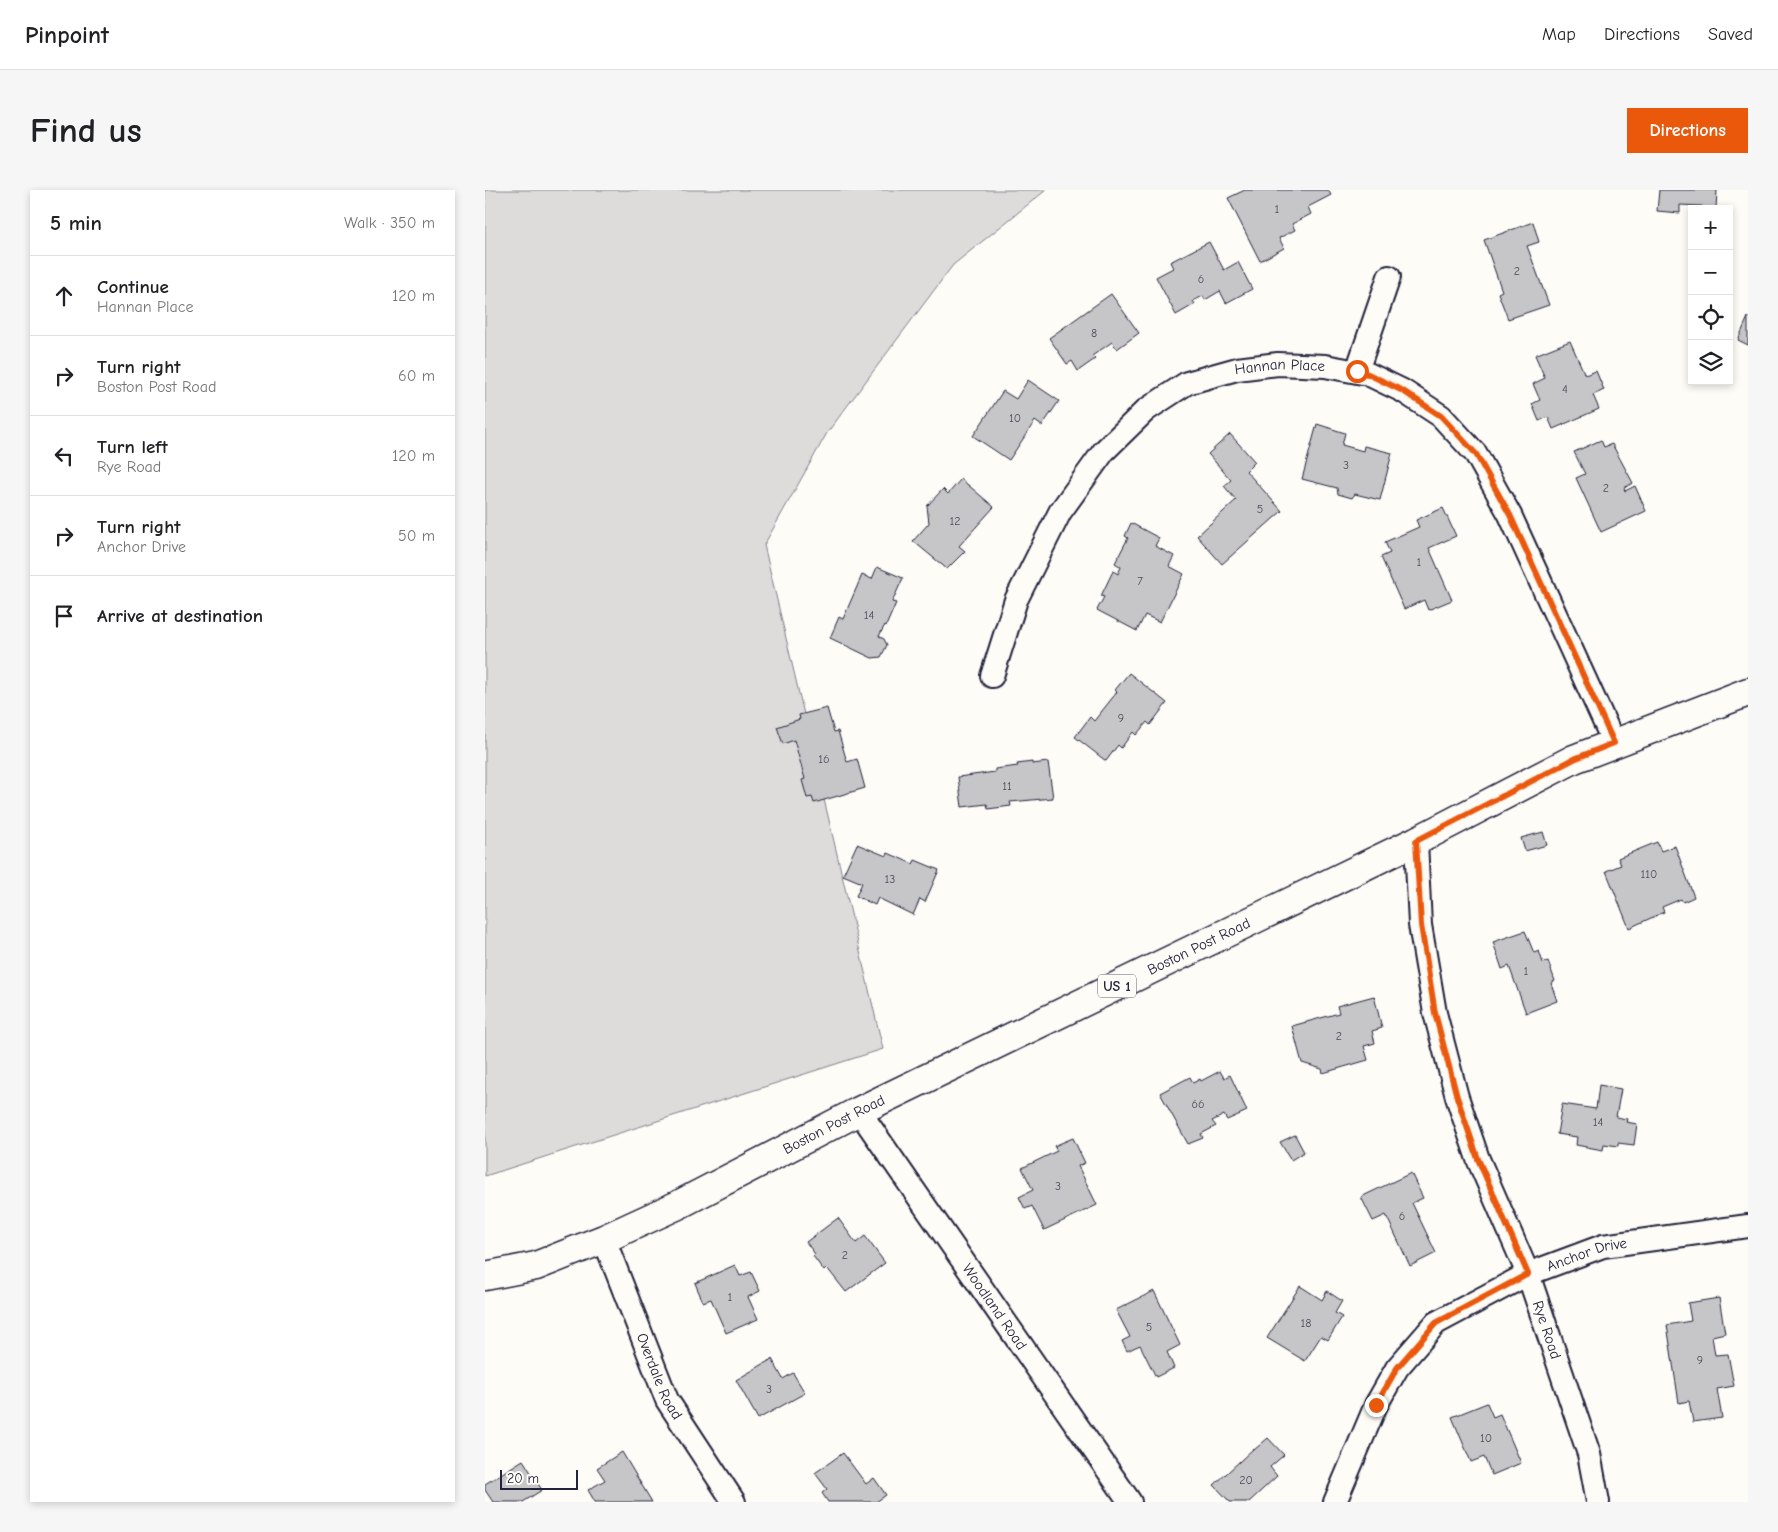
<!DOCTYPE html>
<meta charset="utf-8">
<style>
:root{--surface:#fff;--page:#f6f6f6;--text:#202124;--muted:#757577;--line:#e0e0e0;--accent:#ea580c}
body{margin:0;font-family:"Comic Neue",sans-serif;background:var(--page);color:var(--text)}
.controls{position:absolute;right:15px;top:15px;display:grid;overflow:hidden;border-radius:0px;box-shadow:0 2px 8px #0003}
.controls button{width:45px;height:45px;display:grid;place-items:center;padding:0;border:0;border-bottom:1px solid var(--line);background:var(--surface);color:var(--text);font:25px sans-serif}
.scale{position:absolute;left:15px;bottom:12px;width:78px;box-sizing:border-box;padding-left:5px;border:2px solid #22223b;border-top:0;font-size:14px;line-height:18px;white-space:nowrap;color:#22223b;-webkit-text-stroke:4px #fdfcf7;paint-order:stroke}
.stop{position:absolute;width:15px;height:15px;margin:-11px;border:4px solid #ea580c;border-radius:50%;background:#fff}
.stop.end{background:#ea580c;border-color:#fff;box-shadow:0 1px 5px #0008}
.list{margin:0;padding:0;list-style:none}
h2{display:flex;justify-content:space-between;align-items:center;height:65px;margin:0;padding:0 20px;font-size:21px}
h2 small{font-size:16px;font-weight:400;color:var(--muted)}
.list li{display:grid;grid-template-columns:32px 1fr auto;gap:15px;align-items:center;box-sizing:border-box;height:80px;padding:0 20px;border-top:1px solid var(--line)}
.list b{display:block;font-size:19px;white-space:nowrap}
.list p{margin:0;font-size:16px;white-space:nowrap;color:var(--muted)}
.list em{font-size:16px;font-style:normal;color:var(--muted)}
.icon{flex:none;width:28px;height:28px;fill:none;stroke:currentColor;stroke-width:2;stroke-linecap:round;stroke-linejoin:round}
.map{position:relative;flex:none;width:1263px;height:1312px;overflow:hidden;border-radius:0px}
header{display:flex;align-items:center;gap:30px;box-sizing:border-box;height:70px;padding:0 25px;background:var(--surface);border-bottom:1px solid var(--line)}
header strong{font-size:24px}
nav{display:flex;gap:28px;margin-inline-start:auto;font-size:18px}
.intro{display:flex;align-items:center;justify-content:space-between;box-sizing:border-box;height:120px;padding:0 30px}
h1{margin:0;font-size:35px}
.button{padding:12px 22px;border-radius:0px;background:var(--accent);color:#fff;font-size:18px;font-weight:700}
main{display:flex;gap:30px;padding:0 30px}
aside{flex:1;background:var(--surface);border-radius:0px;box-shadow:0 2px 8px #0003}
.map>svg:first-child{display:block}
</style>
<header>
<strong>Pinpoint</strong>
<nav><a>Map</a><a>Directions</a><a>Saved</a></nav>
</header>
<div class="intro"><h1>Find us</h1><a class="button">Directions</a></div>
<main>
<aside>
<h2>5 min<small>Walk · 350 m</small></h2>
<ul class="list">
<li><svg class="icon" aria-label="ahead" viewBox="0 0 24 24"><path d="M12 20V5M6 11l6-6 6 6"/></svg><div><b>Continue</b><p>Hannan Place</p></div><em>120 m</em></li>
<li><svg class="icon" aria-label="right" viewBox="0 0 24 24"><path d="M7 20v-9h11M14 6l5 5-5 5"/></svg><div><b>Turn right</b><p>Boston Post Road</p></div><em>60 m</em></li>
<li><svg class="icon" aria-label="left" viewBox="0 0 24 24"><path d="M17 20v-9H6M10 6l-5 5 5 5"/></svg><div><b>Turn left</b><p>Rye Road</p></div><em>120 m</em></li>
<li><svg class="icon" aria-label="right" viewBox="0 0 24 24"><path d="M7 20v-9h11M14 6l5 5-5 5"/></svg><div><b>Turn right</b><p>Anchor Drive</p></div><em>50 m</em></li>
<li><svg class="icon" aria-label="arrive" viewBox="0 0 24 24"><path d="M6 21V4h12l-3 4 3 4H6"/></svg><div><b>Arrive at destination</b></div></li>
</ul>
</aside>
<div class="map">
<svg width="1263" height="1312" viewBox="0 0 1263 1312">
<rect width="100%" height="100%" fill="#fdfcf7"/>
<filter id="ink" filterUnits="userSpaceOnUse"><feTurbulence type="fractalNoise" baseFrequency=".02" numOctaves="2"/><feDisplacementMap in="SourceGraphic" scale="10" xChannelSelector="R" yChannelSelector="G"/><feConvolveMatrix kernelMatrix="1 2 1 2 8 2 1 2 1" color-interpolation-filters="sRGB"/></filter>
<g filter="url(#ink)">
<path fill="#dddcdb" stroke="#807f8b" d="M0 0H561L468 75 342 243 279 355 398 859 0 986Z"/>
<path fill="#c6c6c8" stroke="#22223b" d="M760 0H843L846 5 823 17 826 24 807 34 810 40 794 48 799 58 775 71 743 8Z
M1174 0H1232L1231 19H1217V16L1195 15V23L1172 21Z
M1048 32 1054 52 1042 56 1064 115 1023 129 1013 103 1017 101 999 50Z
M724 52 739 80 753 72 767 99 741 113 735 101 720 110 718 106 708 111 710 114 691 125 671 87 688 78 685 72Z
M626 104 654 143 632 159 627 152 607 166 610 169 593 181 587 171 582 174 564 148Z
M1263 127V155L1253 150Z
M1085 151 1100 185 1111 181 1119 200 1108 205 1114 219 1068 239 1063 227 1054 231 1047 214 1055 210 1048 194 1060 188 1050 165Z
M543 190 574 211 557 236 550 231 524 270 488 246 518 201 531 209Z
M832 234 860 243 857 255 878 261 879 256 907 263 895 310 870 304 867 308 853 304 852 298 817 289Z
M745 244 770 272 761 281 797 321 737 374 712 346 751 310 739 296 746 290 723 264Z
M1116 250 1119 257 1127 254 1148 293 1139 298 1140 301 1150 296 1161 321 1116 342 1091 288 1100 284 1089 262Z
M476 289 509 317 474 356 480 361 462 379 428 351 444 333 442 316 458 299 463 304Z
M958 318 971 346 944 358 967 410 943 420 939 410 919 419 896 367 905 363 900 352 934 337 931 330Z
M646 333 674 348 670 356 689 366 684 376 699 384 675 432 660 425 652 441 612 420 619 407 616 406 628 381 633 384 636 377 630 373 643 348 640 346Z
M392 377 418 388 407 412 411 413 401 436 400 435 394 446 399 449 402 455 396 467 387 468 345 448 354 427 358 429 377 385 387 389Z
M644 483 682 513 665 535 662 532 651 545 648 542 636 558 633 555 621 571 590 547 605 527 609 531 632 502 630 500Z
M342 518 349 542 353 541 362 572 372 569 380 598 329 613 327 607 322 608 317 590 320 589 309 550 298 554 292 537 315 529 314 525Z
M547 572V574L563 572 568 608 525 612 526 616 503 619 502 614 477 617 473 587 510 582V579L533 576 532 574Z
M1058 642 1062 655 1040 661 1036 648Z
M1172 652 1176 661 1190 656 1209 707 1198 712 1196 709 1177 717 1179 722 1144 738 1121 681 1136 675 1133 668Z
M372 654 401 666 403 663 428 674 430 670 454 680 440 712 435 709 428 725 393 708 390 715 371 706 377 693 358 685Z
M1040 741 1049 763 1054 761 1058 773 1063 771 1070 791 1066 793 1072 811 1041 823 1024 776 1017 779 1008 752Z
M889 806 897 838 887 841 890 853 879 856 883 870 838 883 837 879 817 873 807 836 854 823 852 816Z
M735 881 739 888 745 885 762 921 742 930 739 925 727 931 731 936 716 944 718 948 703 954 675 903 705 887 708 893 715 889 716 891Z
M1114 895 1136 899 1131 927 1142 929 1141 932 1152 934 1149 955 1133 953V956L1119 954 1118 960 1091 955 1092 947 1072 944 1077 914 1111 919Z
M810 945 819 962 806 970 795 952Z
M588 948 600 973 593 976 612 1015 559 1040 547 1016 540 1019 534 1007 548 1000 537 978 572 961 569 956Z
M926 983 938 1008 927 1013 951 1063 925 1076 901 1025 888 1031 876 1007Z
M353 1028 371 1053 380 1046 400 1073 361 1102 342 1078 339 1081 328 1066 330 1064 321 1052Z
M250 1075 255 1086 266 1082 275 1101 263 1107 273 1129 241 1143 226 1109 218 1112 210 1093Z
M815 1096 837 1110 842 1101 857 1111 850 1123 857 1127 843 1150 836 1146 820 1171 782 1148Z
M669 1101 695 1155 682 1162 689 1178 671 1187 655 1155 642 1161 637 1151 645 1147 631 1120Z
M1234 1108 1240 1143 1227 1146 1230 1165 1243 1164 1249 1196 1232 1199 1237 1228 1208 1232 1204 1211 1194 1213 1182 1135 1206 1131 1203 1113Z
M287 1169 298 1189 308 1183 320 1203 273 1229 251 1190Z
M1002 1213 1008 1227 1015 1224 1036 1273 1007 1285 999 1267 986 1272 967 1227Z
M783 1248 799 1265 785 1277 792 1286 764 1312H745L729 1295 768 1259 769 1260Z
M137 1262 167 1312H110L103 1300 120 1290 112 1278Z
M358 1263 381 1294 389 1288 401 1305 391 1312H343L337 1303 342 1299 330 1283Z
M38 1270 57 1300 38 1312H8L0 1300V1294Z"/>
<g fill="none" stroke-linecap="round" stroke-linejoin="round">
<defs>
<g id="street">
<path d="M872 181 904 87"/>
<path id="s1" d="M507 486 531 410 575 322 619 261 661 220 702 193 752 179 793 174 840 176 883 184 918 201 956 226 991 264 1025 325 1129 553"/>
<path id="s2" d="M931 651 935 735 950 823 972 907 993 969 1043 1084 1104 1264 1113 1312"/>
<path id="s3" d="M374 921 645 1312"/>
<path id="s4" d="M119 1049 182 1210 249 1312"/>
<path id="s5" d="M850 1312 891 1215 912 1178 951 1133 1043 1084 1118 1056 1263 1036"/>
</g>
<g id="primary">
<path id="s6" d="M0 1086 51 1076 119 1049 193 1015 374 921 931 651 1089 569 1263 502"/>
</g>
</defs>
<use href="#street" stroke="#22223b" stroke-width="26"/>
<use href="#primary" stroke="#22223b" stroke-width="31"/>
<use href="#street" stroke="#fdfcf7" stroke-width="22"/>
<use href="#primary" stroke="#fdfcf7" stroke-width="28"/>
</g>
</g>
<g fill="none" stroke-linecap="round" stroke-linejoin="round" filter="url(#ink)">
<path stroke="#ea580c" stroke-width="6" d="M872 181 883 184 918 201 956 226 991 264 1025 325 1129 553 1089 569 931 651 936 735 950 823 972 907 993 969 1043 1084 951 1133 912 1178 891 1215"/>
</g>
<g text-anchor="middle" stroke-width="4" stroke-linejoin="round" paint-order="stroke">
<g font-size="12" fill="#4b4b5e">
<text x="792" y="23">1</text>
<text x="1032" y="85">2</text>
<text x="716" y="93">6</text>
<text x="609" y="147">8</text>
<text x="1080" y="203">4</text>
<text x="530" y="232">10</text>
<text x="861" y="279">3</text>
<text x="1121" y="302">2</text>
<text x="775" y="323">5</text>
<text x="470" y="335">12</text>
<text x="934" y="376">1</text>
<text x="655" y="395">7</text>
<text x="384" y="429">14</text>
<text x="636" y="532">9</text>
<text x="339" y="573">16</text>
<text x="522" y="600">11</text>
<text x="1164" y="688">110</text>
<text x="405" y="693">13</text>
<text x="1041" y="785">1</text>
<text x="854" y="850">2</text>
<text x="713" y="918">66</text>
<text x="1113" y="936">14</text>
<text x="573" y="1000">3</text>
<text x="917" y="1030">6</text>
<text x="360" y="1069">2</text>
<text x="245" y="1111">1</text>
<text x="821" y="1137">18</text>
<text x="664" y="1141">5</text>
<text x="1215" y="1174">9</text>
<text x="284" y="1203">3</text>
<text x="1001" y="1252">10</text>
<text x="761" y="1294">20</text>
</g>
<rect fill="#fdfcf7" stroke="#646373" stroke-width="1" x="613" y="784.5" width="38" height="23" rx="4"/>
<g font-size="14" font-weight="bold" fill="#22223b">
<text x="632" y="801">US 1</text>
</g>
<g font-size="15" fill="#22223b" stroke="#fdfcf7">
<text dy="5" stroke="none"><textPath href="#s1" startOffset="456">Hannan Place</textPath></text>
<text dy="5" stroke="none"><textPath href="#s6" startOffset="788">Boston Post Road</textPath></text>
<text dy="5" stroke="none"><textPath href="#s6" startOffset="382">Boston Post Road</textPath></text>
<text dy="5" stroke="none"><textPath href="#s5" startOffset="374">Anchor Drive</textPath></text>
<text dy="5" stroke="none"><textPath href="#s3" startOffset="238">Woodland Road</textPath></text>
<text dy="5" stroke="none"><textPath href="#s2" startOffset="510">Rye Road</textPath></text>
<text dy="5" stroke="none"><textPath href="#s4" startOffset="148">Overdale Road</textPath></text>
</g>
</g>
</svg>
<div class="controls">
<button>+</button>
<button>−</button>
<button><svg class="icon" aria-label="locate" viewBox="0 0 24 24"><circle cx="12" cy="12" r="6"/><path d="M12 2v4M12 18v4M2 12h4M18 12h4"/></svg></button>
<button><svg class="icon" aria-label="layers" viewBox="0 0 24 24"><path d="M12 4l9 5-9 5-9-5zM3 14l9 5 9-5"/></svg></button>
</div>
<div class="scale">20 m</div>
<div class="stop" style="left:872px;top:181px"></div>
<div class="stop end" style="left:891px;top:1215px"></div>
</div>
</main>
